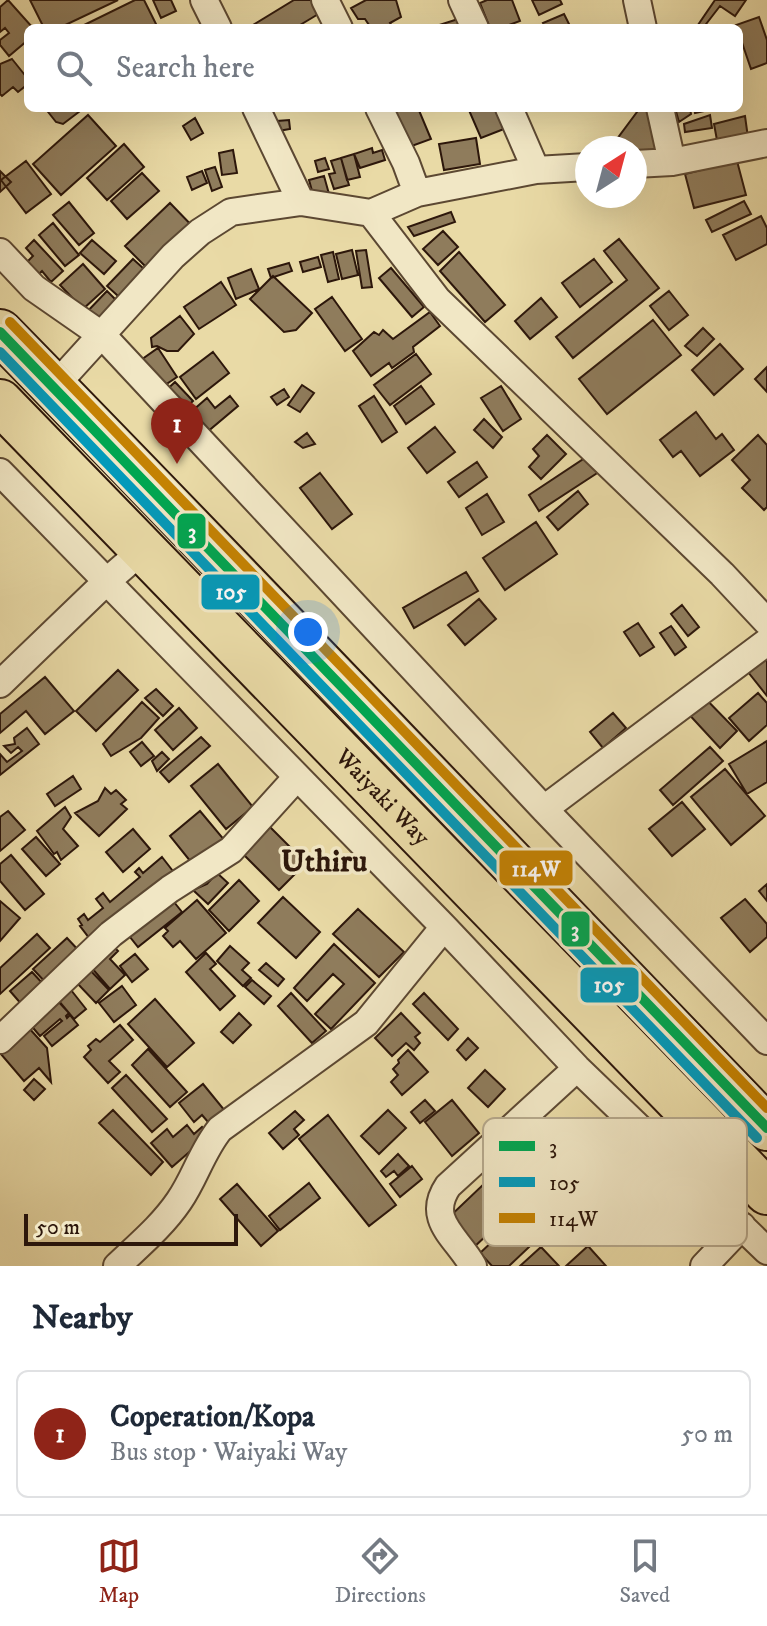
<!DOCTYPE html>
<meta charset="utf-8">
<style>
:root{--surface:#fff;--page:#f6f6f7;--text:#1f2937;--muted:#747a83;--line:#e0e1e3;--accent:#8f2418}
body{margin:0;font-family:"IM FELL DW Pica",serif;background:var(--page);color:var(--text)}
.compass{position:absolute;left:575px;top:136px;width:72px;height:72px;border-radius:50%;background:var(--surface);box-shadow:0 8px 32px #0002;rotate:36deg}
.scale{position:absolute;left:24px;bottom:20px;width:214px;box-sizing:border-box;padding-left:8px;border:4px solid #2d170b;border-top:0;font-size:22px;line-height:28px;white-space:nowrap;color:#2d170b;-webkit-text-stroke:6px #f1e7c5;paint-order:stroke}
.you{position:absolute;left:308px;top:632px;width:28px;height:28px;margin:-20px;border:6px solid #fff;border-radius:50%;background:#1a73e8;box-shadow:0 0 0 12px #1a73e833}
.badge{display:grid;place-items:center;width:52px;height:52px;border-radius:50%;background:var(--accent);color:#fff;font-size:26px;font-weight:700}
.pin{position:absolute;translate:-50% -66px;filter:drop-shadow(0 2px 4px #0008)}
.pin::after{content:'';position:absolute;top:42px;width:28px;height:24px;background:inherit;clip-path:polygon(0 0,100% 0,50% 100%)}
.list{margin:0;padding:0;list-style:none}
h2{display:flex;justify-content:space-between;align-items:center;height:104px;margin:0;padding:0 32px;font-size:34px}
h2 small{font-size:26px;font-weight:400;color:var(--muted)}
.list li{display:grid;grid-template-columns:52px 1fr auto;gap:24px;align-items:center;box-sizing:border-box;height:128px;margin:0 16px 16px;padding:0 16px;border:2px solid var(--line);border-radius:12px}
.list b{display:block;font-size:30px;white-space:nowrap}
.list p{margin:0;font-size:26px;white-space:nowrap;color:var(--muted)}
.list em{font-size:26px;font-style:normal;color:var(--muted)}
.icon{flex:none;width:44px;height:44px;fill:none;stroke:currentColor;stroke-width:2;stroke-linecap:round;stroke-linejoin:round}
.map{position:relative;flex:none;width:767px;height:1266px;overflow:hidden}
.search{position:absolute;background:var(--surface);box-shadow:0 8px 32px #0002;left:24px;right:24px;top:24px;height:88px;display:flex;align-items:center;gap:20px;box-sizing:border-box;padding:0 28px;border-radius:12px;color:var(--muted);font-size:30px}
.sheet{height:248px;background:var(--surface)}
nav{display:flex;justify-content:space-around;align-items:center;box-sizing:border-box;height:112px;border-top:2px solid var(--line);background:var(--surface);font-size:22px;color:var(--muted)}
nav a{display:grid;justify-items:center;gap:4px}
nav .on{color:var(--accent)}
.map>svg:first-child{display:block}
</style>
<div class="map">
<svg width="767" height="1266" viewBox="0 0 767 1266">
<rect width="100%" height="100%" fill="#e9daa6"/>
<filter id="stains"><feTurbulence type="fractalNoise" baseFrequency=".0025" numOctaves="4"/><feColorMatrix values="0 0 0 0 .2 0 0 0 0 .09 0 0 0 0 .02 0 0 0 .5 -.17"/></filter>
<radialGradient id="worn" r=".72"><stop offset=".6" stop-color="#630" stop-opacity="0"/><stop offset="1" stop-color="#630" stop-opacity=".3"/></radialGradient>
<path fill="#8f7c5c" stroke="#2d170b" stroke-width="2" d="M8 0 33 28H28V40L9 56 0 45V40L9 33 5 28 0 32V7Z
M30 0H118L59 28H44Z
M135 0H144L158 28H83L82 26Z
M153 0H171L176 11 161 18Z
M294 0H312L320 13 295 28H248Z
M366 0H396L401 17 390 23 393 28H371L365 19H358L351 8Z
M487 0H512L520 21 501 28H490L480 3Z
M532 0H560L562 4 539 15Z
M715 0H746L735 16 720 6 703 28 698 25Z
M564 14 571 28H546L543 23Z
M759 17 767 40V63L751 69 736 25Z
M458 19 461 28H430Z
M12 59 28 79V84L18 92 13 87 2 96 0 94V64Z
M45 108H84L63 124 56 122Z
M394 108H418L431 139 409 147Z
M468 108H501L509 127 481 138Z
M640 108H653L663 152 635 159V148H620L617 139Z
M675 108H690L691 114 679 122Z
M694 108H718L695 113Z
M88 115 116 146 61 195 33 164Z
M710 115 712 128 685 132 684 124Z
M745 116 749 145 719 151 714 124Z
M195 118 203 133 191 140 183 126Z
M289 120 290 129 278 131 277 121Z
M476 138 480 164 444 170 439 144Z
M124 144 144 167 107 200 87 178Z
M372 148 373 153 382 150 385 160 360 168 354 154Z
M233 150 237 173 222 175 219 153Z
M354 154 360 177 347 180 341 158Z
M325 158 329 169 318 172 315 161Z
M341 158 349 185 334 189 329 174 335 173 331 161Z
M26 161 51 194 26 213 1 180Z
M737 161 746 195 694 208 685 174Z
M215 167 222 187 212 191 205 170Z
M0 171 11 182 0 192Z
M202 171 207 183 192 190 187 177Z
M142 173 159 191 127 219 111 201Z
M324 176 329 194 314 198 309 180Z
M744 201 751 214 712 232 706 220Z
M69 202 94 233 79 245 53 215Z
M170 203 199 233 155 276 125 246Z
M451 212 455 222 414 236 408 227Z
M761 216 767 228V244L736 260 723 235Z
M53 223 79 255 65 266 39 235Z
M443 231 458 247 438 265 423 249Z
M619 239 659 288 573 358 556 337 627 280 604 251Z
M34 240 63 271 51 282 42 271 38 275 26 263 33 256 26 248Z
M92 240 116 261 104 274 80 253Z
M352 250 358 275 342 279 336 254Z
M366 250 372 287 362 288 356 251Z
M333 252 339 279 328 282 321 255Z
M459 252 505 305 485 322 440 271Z
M318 257 321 267 303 272 300 262Z
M133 259 154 278 128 305 107 286Z
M594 259 612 282 580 307 562 283Z
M289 263 292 271 271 278 268 269Z
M83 264 105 289 83 309 60 285Z
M391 268 424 307 412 317 379 278Z
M251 269 259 289 236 299 228 278Z
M273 276 312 313 296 330 284 332 250 299Z
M221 282 236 305 199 329 184 307Z
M107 291 126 310 95 328 83 316Z
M669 291 688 315 669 330 650 306Z
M332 297 362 339 345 351 315 309Z
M541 298 557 317 530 339 515 321Z
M430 312 440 326 413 347 414 352 392 368 389 363 371 376 353 351 374 332 379 335 383 330 393 339Z
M180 316 194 334 178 351H167L157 346 152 347 151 338Z
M653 320 681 355 607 414 579 379Z
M703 328 714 339 697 356 685 346Z
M720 344 743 369 714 395 692 370Z
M158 348 177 377 150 395 131 367Z
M213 352 229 373 196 399 180 377Z
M416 354 431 374 390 405 374 385Z
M767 367V392L755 379Z
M175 382 193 401 179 414 161 395Z
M302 385 314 393 300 412 288 405Z
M421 386 434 404 406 424 394 406Z
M501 386 521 419 503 431 481 398Z
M284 389 289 397 277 405 271 397Z
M230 396 238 406 200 438 184 418 207 398 215 408Z
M374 396 397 432 382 442 359 406Z
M696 412 716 439 722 434 734 450 700 476 681 451 673 457 660 440Z
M484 419 502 437 493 448 474 430Z
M435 427 455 452 427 473 408 448Z
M307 433 315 444 303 448 295 442Z
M547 435 566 454 541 479 529 467 539 456 533 449Z
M758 435 767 445V507L764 510 742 488 750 480 732 460Z
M597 450 608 466 539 511 529 495Z
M477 462 487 477 459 497 448 482Z
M320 473 352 514 332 529 300 488Z
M578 491 588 504 558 530 547 517Z
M487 494 504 522 482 535 466 508Z
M536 522 557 554 505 590 483 558Z
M466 572 478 591 414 628 403 608Z
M479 599 496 619 465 645 448 625Z
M682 605 699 627 688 636 671 614Z
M638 623 654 647 640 656 624 632Z
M671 626 686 647 675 655 660 633Z
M767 657V696L748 672Z
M118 670 138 690 96 731 76 711Z
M45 677 74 711 45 734 26 711 0 733V714Z
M156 689 173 706 163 716 145 698Z
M700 693 737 731 720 748 684 709Z
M758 693 767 703V725L749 741 729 718Z
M142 702 159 718 141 738 111 756 103 744Z
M179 708 197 728 173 750 155 730Z
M613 713 626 728 603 748 590 732Z
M27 728 39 744 0 775V754L7 762 22 751 18 747 11 753 4 746 15 744 14 738Z
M201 737 210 746 169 782 160 772Z
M767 741V782L747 794 729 764Z
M142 742 154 756 141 766 130 752Z
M710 747 723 761 673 805 660 790Z
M162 752 169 759 157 771 152 761Z
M218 764 253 807 226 829 191 786Z
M725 769 765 816 731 845 691 797Z
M73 776 81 789 55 806 47 794Z
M105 788 111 794 116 790 126 800 121 804 127 809 99 836 75 813 98 801Z
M682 802 705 829 672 856 649 829Z
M65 807 71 817 63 829 78 846 61 860 57 852 54 854 37 831Z
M8 811 25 830 0 851V817Z
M200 811 226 842 195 867 170 836Z
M268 825 306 863 279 890 241 852Z
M133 829 150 849 123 872 106 852Z
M36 837 60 864 46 876 22 849Z
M11 855 44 894 25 910 0 881V864Z
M162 857 176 875 93 943 80 926 82 925 78 919 84 914 88 920 103 908 96 899 103 893 110 902 140 877 135 872 139 868 143 873Z
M217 873 228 883 208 904 193 890 207 884Z
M239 880 259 901 229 931 209 910Z
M767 884V901L759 891Z
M170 897 182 912 138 947 126 932Z
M283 897 320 932 296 958 258 923Z
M745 899 767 924V937L750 952 721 918Z
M197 900 226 933 196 959 180 941 173 947 163 936 168 931 165 928Z
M0 901 20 918 0 941Z
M358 909 404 952 379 977 333 934Z
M37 934 50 948 0 994V968Z
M67 938 81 953 47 984 33 969Z
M334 944 375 983 331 1029 315 1014 344 984 333 974 307 1001 294 988Z
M112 945 118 951 110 959 125 975 110 989 90 966Z
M230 946 249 963 242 970 251 978 243 986 217 961Z
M206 953 216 964 210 969 235 996 220 1010 186 972Z
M135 954 148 969 132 982 120 966Z
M266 963 284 979 278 986 259 970Z
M90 970 109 990 96 1003 77 983Z
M32 972 45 986 23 1006 10 991Z
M252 980 271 996 264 1004 245 987Z
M122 986 136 1005 114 1022 99 1003Z
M71 990 86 1009 74 1019 58 1000Z
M291 993 326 1031 312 1043 278 1006Z
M424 993 458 1029 448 1040 413 1004Z
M56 999 69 1013 66 1016 67 1018 70 1015 78 1025 52 1046 44 1036 62 1021 60 1019 40 1036 28 1022Z
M155 999 194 1043 167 1067 128 1024Z
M239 1013 251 1025 233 1043 221 1032Z
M401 1013 420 1033 415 1037 420 1043 414 1050 406 1043 392 1056 375 1038Z
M120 1025 133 1040 109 1061 120 1072 108 1083 84 1057 91 1050 88 1046 96 1039 100 1042Z
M28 1027 47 1048 51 1082 39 1068 24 1081 0 1053Z
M468 1038 478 1048 466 1060 457 1050Z
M148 1049 187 1092 170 1107 132 1065Z
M408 1050 428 1072 402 1095 391 1082 398 1075 393 1069 399 1063 398 1060Z
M485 1070 505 1089 488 1107 468 1088Z
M126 1075 167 1119 152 1132 112 1088Z
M34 1079 45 1089 34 1100 24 1090Z
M203 1084 230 1117 214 1129 202 1115 194 1122 179 1103Z
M425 1100 435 1111 420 1123 411 1112Z
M452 1100 479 1133 452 1156 425 1122Z
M113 1110 163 1162 151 1175 99 1123Z
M388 1110 406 1128 379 1154 361 1136Z
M295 1111 304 1120 294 1129 299 1135 283 1149 269 1133Z
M328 1115 396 1205 369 1226 299 1139Z
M551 1120 604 1176 509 1266H492L480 1253 548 1189 542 1183 472 1249 445 1221Z
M187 1125 194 1134 202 1127 209 1135 172 1167 151 1143 167 1129 173 1137Z
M398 1154 409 1166 398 1176 394 1171 386 1177 381 1171Z
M412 1166 422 1179 400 1197 390 1184Z
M309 1183 320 1198 280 1230 269 1216Z
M237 1184 278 1231 261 1246 220 1199Z
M588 1246 606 1266H566Z
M541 1247 559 1266H520Z"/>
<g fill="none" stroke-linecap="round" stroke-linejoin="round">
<defs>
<path id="street" d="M204 0 218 28
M325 0 339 28
M462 0 475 28
M637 0 643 28
M256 108 301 202
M379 108 406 163 417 193
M509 108 536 170
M660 108 672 162
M635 164 672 162 767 143
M371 213 437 299 722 574 767 622
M0 252 34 288 103 336 544 809 767 1041
M54 387 173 256 200 232 231 212 301 202 371 213 417 193 536 170 587 167
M0 472 444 927 577 1068 767 1251
M0 684 107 581 145 548
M544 809 767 642
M0 1040 111 934 170 889 231 850 297 777
M117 1266C139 1245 162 1226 179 1201 195 1178 202 1151 220 1129L366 1023 444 927
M473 1266C457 1237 425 1220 448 1186L577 1068
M704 1266 742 1226"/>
<g id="highway">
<path d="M0 332C258 595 511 863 767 1128"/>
<path id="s1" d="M0 402 767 1192"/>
</g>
</defs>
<use href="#street" stroke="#5c4832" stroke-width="30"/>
<use href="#highway" stroke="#2d170b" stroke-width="48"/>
<use href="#street" stroke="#f1e7c5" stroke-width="26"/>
<use href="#highway" stroke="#e9daa6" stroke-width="44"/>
<defs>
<path id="bus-1" d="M0 332 767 1128"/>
<path id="bus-2" d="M0 352 757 1138"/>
<path id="bus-3" d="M10 322 767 1108"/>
</defs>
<use href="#bus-1" stroke="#f1e7c5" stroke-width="16"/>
<use href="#bus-2" stroke="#f1e7c5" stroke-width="16"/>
<use href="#bus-3" stroke="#f1e7c5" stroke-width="16"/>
<use href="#bus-1" stroke="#00a651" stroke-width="10"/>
<use href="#bus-2" stroke="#049aba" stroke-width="10"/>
<use href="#bus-3" stroke="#c48203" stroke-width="10"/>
</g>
<g text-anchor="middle" stroke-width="7" stroke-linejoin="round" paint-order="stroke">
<g font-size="24" fill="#2d170b" stroke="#f1e7c5">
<text dy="8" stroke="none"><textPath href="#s1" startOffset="550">Waiyaki Way</textPath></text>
</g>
<g font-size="32" font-weight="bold" fill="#2d170b" stroke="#f1e7c5">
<text x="324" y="871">Uthiru</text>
</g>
</g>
<rect x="483" y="1118" width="264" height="128" rx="12" fill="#f1e7c5" stroke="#b6a98d" stroke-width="2"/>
<rect x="499" y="1141" width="36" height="10" fill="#00a651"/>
<rect x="499" y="1177" width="36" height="10" fill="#049aba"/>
<rect x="499" y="1213" width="36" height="10" fill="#c48203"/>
<g font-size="22" fill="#2d170b">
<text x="549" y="1154">3</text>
<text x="549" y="1190">105</text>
<text x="549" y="1226">114W</text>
</g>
<g stroke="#f1e7c5" stroke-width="3">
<rect x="176" y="512" width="31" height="38" rx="8" fill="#00a651"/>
<rect x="200" y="573" width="61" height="38" rx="8" fill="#049aba"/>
<rect x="498" y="849" width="76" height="38" rx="8" fill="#c48203"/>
<rect x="560" y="910" width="31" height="38" rx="8" fill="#00a651"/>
<rect x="579" y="966" width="61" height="38" rx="8" fill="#049aba"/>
</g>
<g font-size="22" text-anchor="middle" font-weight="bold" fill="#fff">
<text x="192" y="539">3</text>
<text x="231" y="599">105</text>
<text x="536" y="876">114W</text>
<text x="575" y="937">3</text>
<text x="609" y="992">105</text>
</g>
<rect width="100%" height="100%" filter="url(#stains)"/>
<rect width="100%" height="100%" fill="url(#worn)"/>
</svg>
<svg class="compass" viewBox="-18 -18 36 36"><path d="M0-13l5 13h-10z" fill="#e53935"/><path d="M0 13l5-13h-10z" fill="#747a83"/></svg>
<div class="scale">50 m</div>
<div class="you"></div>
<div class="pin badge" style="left:177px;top:464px">1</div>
<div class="search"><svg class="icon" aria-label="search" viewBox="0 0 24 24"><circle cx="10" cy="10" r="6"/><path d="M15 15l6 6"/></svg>Search here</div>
</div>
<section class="sheet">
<h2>Nearby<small></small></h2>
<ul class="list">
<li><span class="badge">1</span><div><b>Coperation/Kopa</b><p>Bus stop · Waiyaki Way</p></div><em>50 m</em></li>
</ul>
</section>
<nav>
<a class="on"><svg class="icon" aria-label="map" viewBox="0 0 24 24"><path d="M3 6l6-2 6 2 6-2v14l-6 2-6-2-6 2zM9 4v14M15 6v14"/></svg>Map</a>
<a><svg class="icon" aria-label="directions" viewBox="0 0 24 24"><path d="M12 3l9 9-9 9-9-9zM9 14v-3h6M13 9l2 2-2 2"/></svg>Directions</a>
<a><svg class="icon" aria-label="saved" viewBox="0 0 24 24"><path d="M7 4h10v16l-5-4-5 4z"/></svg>Saved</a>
</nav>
